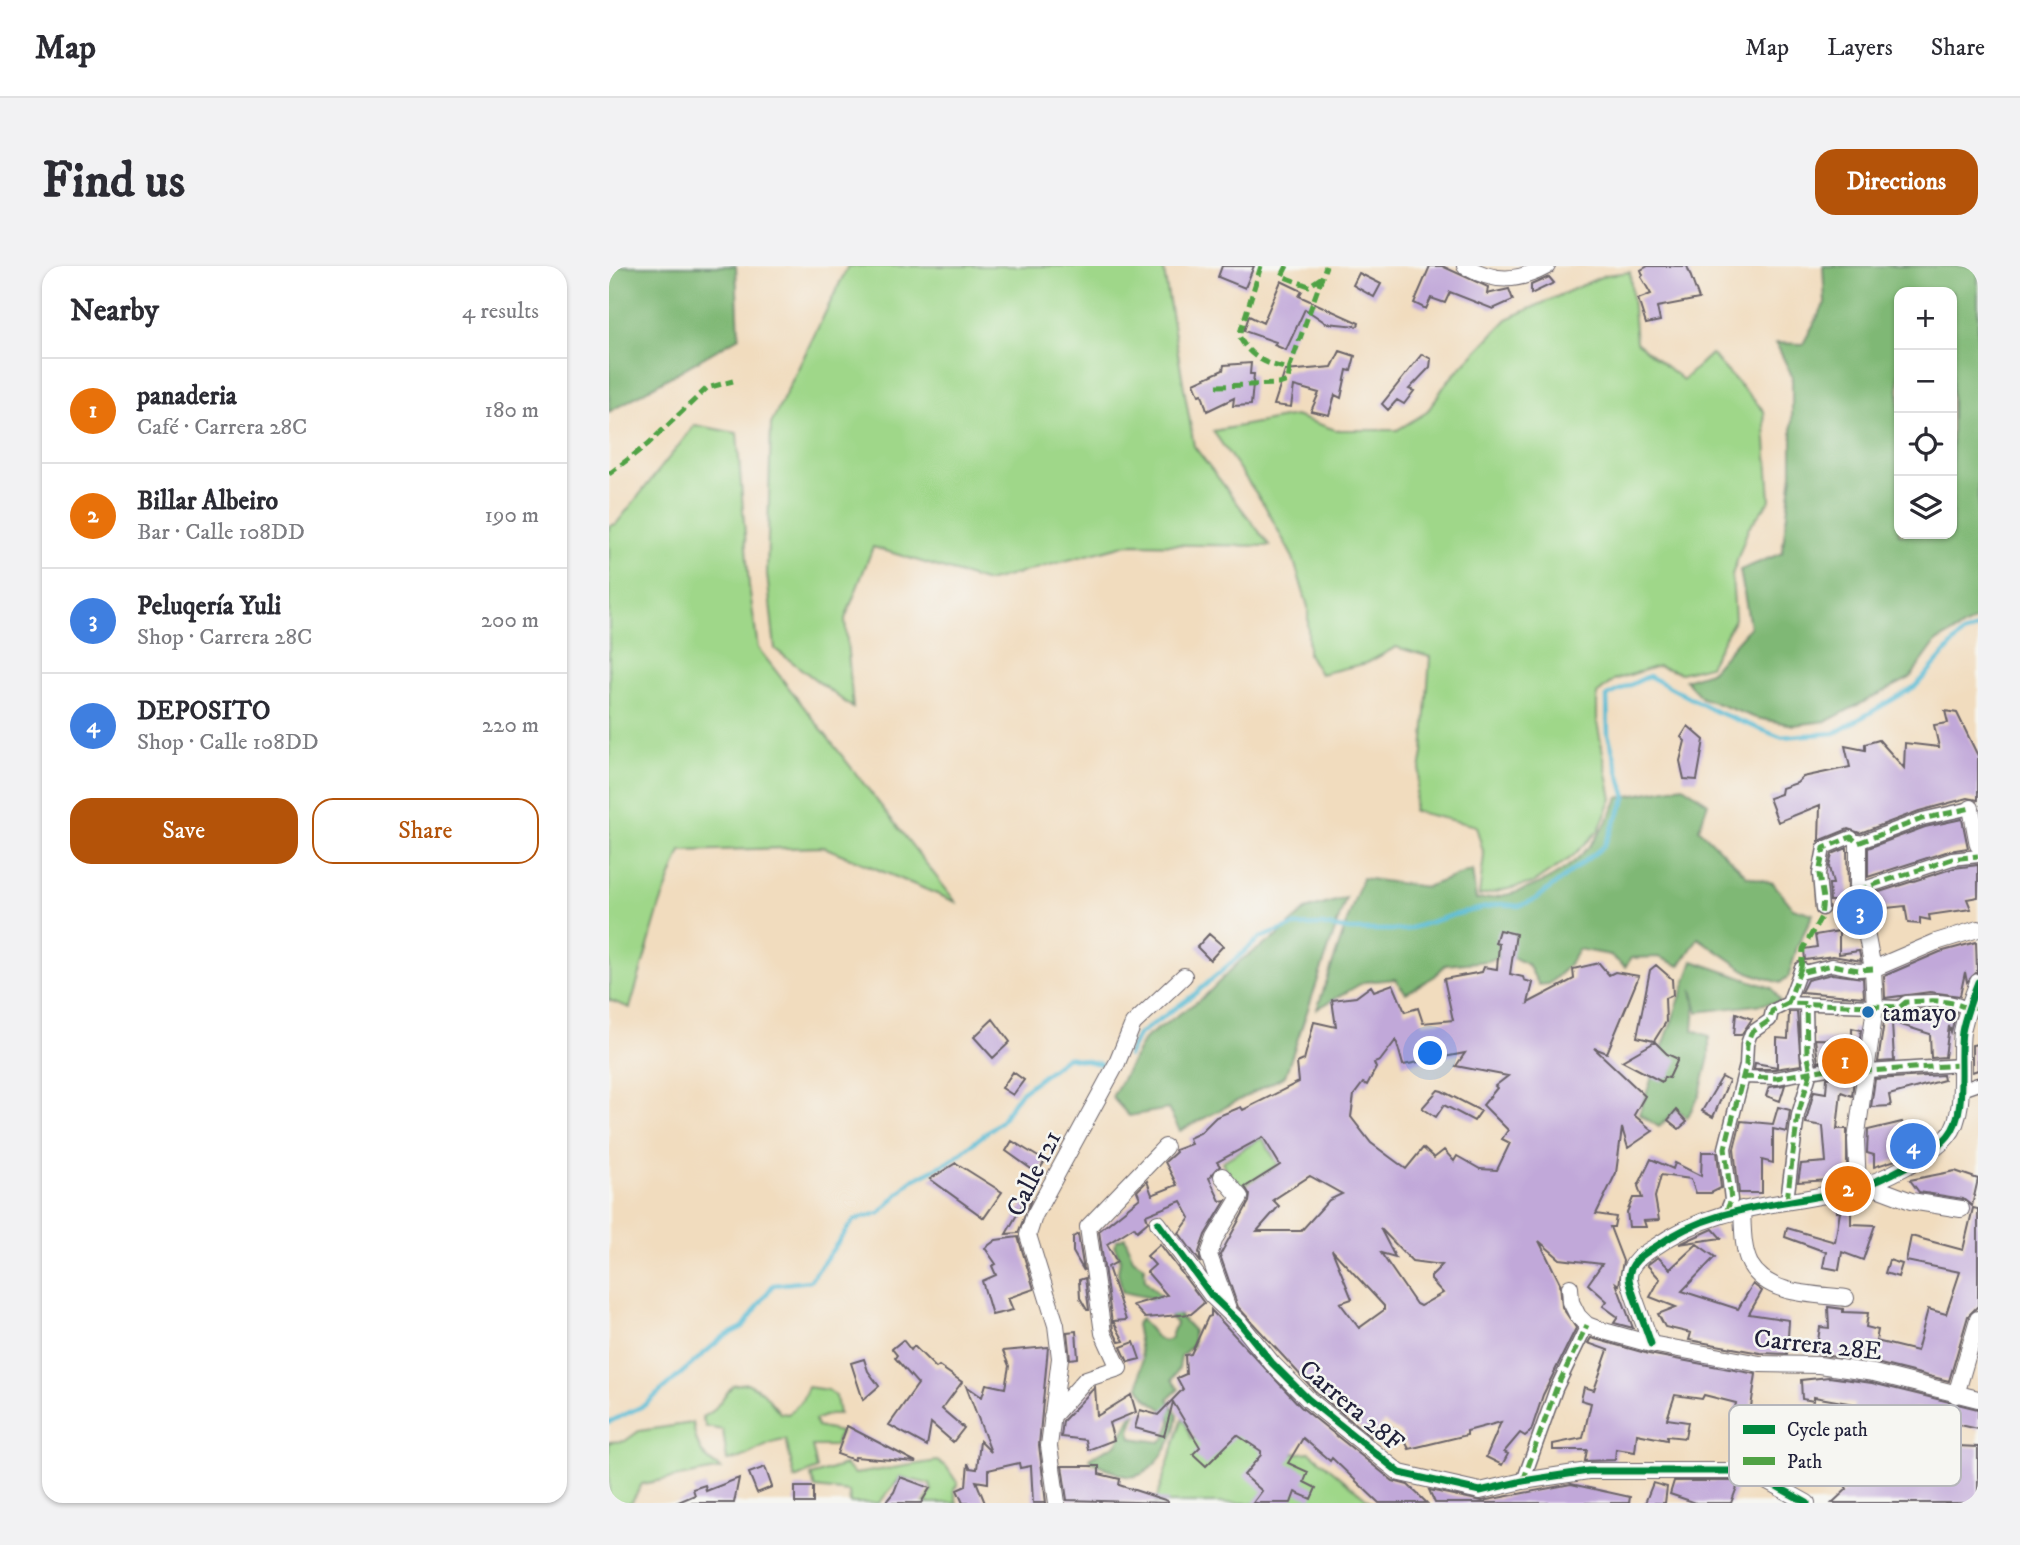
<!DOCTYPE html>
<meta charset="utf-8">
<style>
:root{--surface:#fff;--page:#f2f2f3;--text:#2b2b33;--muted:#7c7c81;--line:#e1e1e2;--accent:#b45309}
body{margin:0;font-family:"IM FELL DW Pica",serif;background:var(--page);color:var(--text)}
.controls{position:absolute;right:21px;top:21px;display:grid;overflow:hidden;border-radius:14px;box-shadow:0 2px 5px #0004}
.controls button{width:63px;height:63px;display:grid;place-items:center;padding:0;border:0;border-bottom:2px solid var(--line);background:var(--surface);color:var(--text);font:35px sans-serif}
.you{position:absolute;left:822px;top:788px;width:24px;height:24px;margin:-18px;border:5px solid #fff;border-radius:50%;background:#1a73e8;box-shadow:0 0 0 10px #1a73e833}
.badge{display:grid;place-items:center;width:46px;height:46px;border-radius:50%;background:var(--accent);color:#fff;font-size:23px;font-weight:700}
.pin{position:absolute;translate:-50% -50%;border:4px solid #fff;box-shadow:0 2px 7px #0006}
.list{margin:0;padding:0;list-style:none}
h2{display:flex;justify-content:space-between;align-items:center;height:91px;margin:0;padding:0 28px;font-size:30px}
h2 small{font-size:23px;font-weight:400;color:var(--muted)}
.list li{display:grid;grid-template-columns:46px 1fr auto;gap:21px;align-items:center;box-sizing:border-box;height:105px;padding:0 28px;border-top:2px solid var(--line)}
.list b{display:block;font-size:26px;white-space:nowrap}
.list p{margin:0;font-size:23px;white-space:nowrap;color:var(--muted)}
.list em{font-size:23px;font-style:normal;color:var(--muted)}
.actions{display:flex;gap:14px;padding:21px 28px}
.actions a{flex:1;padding:16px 0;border:2px solid var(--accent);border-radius:21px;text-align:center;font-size:24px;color:var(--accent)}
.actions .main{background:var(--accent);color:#fff}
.icon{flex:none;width:38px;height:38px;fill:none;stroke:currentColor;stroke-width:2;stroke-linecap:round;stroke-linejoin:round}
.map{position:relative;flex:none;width:1369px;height:1237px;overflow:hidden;border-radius:21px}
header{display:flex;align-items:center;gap:42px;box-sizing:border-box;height:98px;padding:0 35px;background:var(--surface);border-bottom:2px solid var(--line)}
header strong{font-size:33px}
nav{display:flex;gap:38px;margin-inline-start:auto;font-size:24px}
.intro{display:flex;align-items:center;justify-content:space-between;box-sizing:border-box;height:168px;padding:0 42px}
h1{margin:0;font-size:49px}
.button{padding:18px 32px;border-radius:21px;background:var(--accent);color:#fff;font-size:24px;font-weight:700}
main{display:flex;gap:42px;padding:0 42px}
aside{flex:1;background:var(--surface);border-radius:21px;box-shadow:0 2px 5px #0004}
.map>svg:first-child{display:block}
</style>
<header>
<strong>Map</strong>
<nav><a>Map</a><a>Layers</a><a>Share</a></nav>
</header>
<div class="intro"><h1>Find us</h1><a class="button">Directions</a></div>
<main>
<aside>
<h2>Nearby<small>4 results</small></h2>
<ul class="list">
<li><span class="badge" style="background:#e8710a">1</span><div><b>panaderia</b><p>Café · Carrera 28C</p></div><em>180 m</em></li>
<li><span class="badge" style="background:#e8710a">2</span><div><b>Billar Albeiro</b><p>Bar · Calle 108DD</p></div><em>190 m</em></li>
<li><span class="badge" style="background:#3f7fe0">3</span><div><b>Peluqería Yuli</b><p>Shop · Carrera 28C</p></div><em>200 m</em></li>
<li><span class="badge" style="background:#3f7fe0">4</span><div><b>DEPOSITO</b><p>Shop · Calle 108DD</p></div><em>220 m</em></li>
</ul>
<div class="actions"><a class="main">Save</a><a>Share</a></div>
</aside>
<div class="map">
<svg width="1369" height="1237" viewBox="0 0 1369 1237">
<rect width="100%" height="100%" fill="#f6f6f2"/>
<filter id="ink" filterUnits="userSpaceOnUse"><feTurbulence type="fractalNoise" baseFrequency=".0143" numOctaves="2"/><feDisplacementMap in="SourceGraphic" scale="14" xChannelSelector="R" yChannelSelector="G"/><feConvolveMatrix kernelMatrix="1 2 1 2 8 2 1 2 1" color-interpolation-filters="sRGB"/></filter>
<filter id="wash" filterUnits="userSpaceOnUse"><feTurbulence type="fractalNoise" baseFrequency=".00686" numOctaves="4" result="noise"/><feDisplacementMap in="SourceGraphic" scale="28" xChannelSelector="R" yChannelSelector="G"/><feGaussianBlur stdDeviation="1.57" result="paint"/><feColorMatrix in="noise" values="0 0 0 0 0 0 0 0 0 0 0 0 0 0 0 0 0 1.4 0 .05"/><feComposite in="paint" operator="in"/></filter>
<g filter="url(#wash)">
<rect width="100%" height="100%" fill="#f1dcbe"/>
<path fill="#9fd789" stroke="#607c62" stroke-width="2" d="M239 0H554L585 180 661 280 519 278 378 316 264 281 236 353 244 442 166 383 158 308 162 158Z
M1021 6 1027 76 1074 114 1102 88 1155 145 1161 234 1139 263 1123 309 1126 353 1100 400 1072 407 1049 400 1005 414 988 428V456L1003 533 990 564 963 591 924 617 870 630 875 589 867 560 804 545 814 487 821 391 787 381 758 397 711 408 699 388V341L684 292 656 240 604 165 686 150 727 164H788L818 146 838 116 898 53 996 9Z
M86 159 128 167 140 320 149 382 347 636 215 581 72 585 51 639 21 742 0 734V260L7 258Z
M653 872 669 899 629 923 613 896Z
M138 1117 153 1125 171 1147 179 1148 192 1136 199 1121 219 1124 227 1130 230 1148H220L206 1154 208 1161 231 1166 226 1180H203L208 1203 186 1213 177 1174C154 1176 140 1193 118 1195L114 1164 97 1161 93 1151 104 1145 124 1119Z
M574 1151 583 1173 626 1151 680 1188 701 1186 763 1237H546Z
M84 1157C87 1180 92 1191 112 1203L33 1218 22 1237H0V1176L16 1175 30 1165Z
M328 1195 337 1200 349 1218 345 1223 348 1237H315L323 1225 321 1218 292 1211 270 1237H241L240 1226 206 1222 202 1210 236 1199 246 1208Z"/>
<path fill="#7fb875" stroke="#506d58" stroke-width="2" fill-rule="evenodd" d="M0 0H127L130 71 0 146Z
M1214 0H1369V353L1327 376 1301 412 1218 455 1185 459 1147 452 1093 432 1076 414 1101 406 1141 361 1131 304 1173 287 1183 208V110L1167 77 1194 78 1216 37ZM1290 26H1343V268H1290Z
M1074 520 1099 537 1090 563 1138 610 1164 617 1184 642 1204 648 1188 681 1180 710 1171 717 1139 706 1089 672 1071 700 1050 691 1022 692 1016 701 1001 689 969 683 958 701 940 718 930 719 919 699 898 688 879 695 836 699 826 710 797 727 786 713 755 716 708 743 753 612 817 621 863 604 867 634C934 627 984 595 1009 532Z
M737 632 676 810 571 865 559 843 520 850 503 831 536 772 596 730 632 694 669 670 696 644Z
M1084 695 1163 722 1172 736 1089 746 1083 723 1086 740 1084 764 1100 770V791L1091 828 1078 852 1068 843 1050 861 1030 848Z
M516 971 524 993 535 1000 536 1014 584 1064V1079L572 1090 570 1102 563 1114 570 1123 559 1133 569 1149C568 1171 544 1215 517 1210 504 1208 494 1198 482 1196L481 1191 508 1178 522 1151 527 1148 521 1165 522 1172 551 1176 556 1172 562 1156 559 1147 538 1133 530 1121 533 1092 527 1058 532 1053 548 1072 555 1075 561 1073 567 1057 542 1032 513 1026 509 1006 511 993 505 979 508 974Z"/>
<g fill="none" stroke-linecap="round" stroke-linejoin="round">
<path stroke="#54bad3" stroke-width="4.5" d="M519 790 529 769 587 727 651 672 684 660 712 659 740 664H796L844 649 891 638 910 640 927 633 995 580 1017 532 999 468 998 430 1040 410 1108 446 1171 471 1226 467 1307 420 1352 369 1369 362
M0 1156 36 1139 114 1071 134 1061 164 1019 201 1015 245 954 271 947 302 915 343 894 392 855 410 828 458 791 492 798"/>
</g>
<g id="blocks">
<path fill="#c1a8d9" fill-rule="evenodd" d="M613 0H645L636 22 609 11Z
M821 0H833L879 21 878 28 900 23 904 34 884 43 841 26 836 37 822 32 817 43 805 37Z
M1039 0H1078L1090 33 1048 41 1051 55 1037 58 1029 33 1042 28 1032 11 1034 9 1032 4Z
M750 7 772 18 765 31 744 19Z
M940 11 945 17 922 28V19Z
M672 15 693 25 690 30 750 57 749 60 717 57 696 43 677 84 665 79 667 76 635 65 640 50 654 57Z
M731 85 746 90 742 105 738 104 732 132 726 129 720 149 702 145 710 127 685 120 682 141 665 139 676 105 723 101Z
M813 88 822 93 821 101 800 123 805 125 795 138 788 134 779 144 773 138Z
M642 97 641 108H645L642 139 624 140 625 132 598 145 593 128 590 129 585 117 614 104 615 99Z
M1336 445 1348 447 1369 490V534L1359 532 1310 545 1251 567 1239 563 1210 575 1211 539 1169 556 1160 532 1172 528 1173 522 1188 517 1194 511 1241 501 1236 480 1256 484V478L1270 474 1295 502 1296 477 1330 481 1325 459 1339 457Z
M1079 460 1095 474 1088 514 1075 513 1071 495 1076 475 1072 471Z
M1353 553 1359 582 1340 585 1259 611V582L1316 561Z
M1238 582 1239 624 1244 656 1232 658 1229 635H1221L1220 618H1224L1220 601 1223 588Z
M1369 599V631L1358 633 1362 643 1320 649 1321 654 1311 652V658L1299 657 1296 640 1268 643 1265 652 1261 629 1345 602Z
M890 664 907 668 901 708 914 711 915 714 924 717 919 737 965 713 964 703 990 697 1000 709 1006 706 1030 710 998 787 985 782 1036 830 1025 849 1044 865 1019 882 1013 862 1007 907 987 948 1007 951 1005 961H1001L1014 995 1010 1019 1007 1017 1024 1062 1005 1057 1009 1051 994 1040 998 1035 979 1018 993 998 951 993 930 975 951 1017 953 1041 967 1062 934 1129 922 1165 916 1170 911 1167 895 1186 899 1188 893 1199 877 1191 892 1156 858 1165V1169L800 1183 792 1167 775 1156 762 1171 706 1125 629 1041 611 989 640 936 641 929 636 921 671 899 654 871 608 896 611 900 600 912 611 935 617 934 596 969 590 986 592 997 570 967 581 952 572 935 537 949 539 956 528 965 525 961 498 978 508 996 499 1001 517 1054 504 1055 515 1075 510 1076 504 1064 490 965 531 932 528 925 538 915 543 929 568 919 556 896 567 886 566 884 582 878 580 872 591 867 607 851 632 841 634 844 690 816 688 797 695 794 705 756 727 761 723 734 747 731 762 720 765 725 784 718 796 746 809 742 814 757 844 754 835 713 873 706 875 701 888 703 890 678 886 677ZM787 774 794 799 856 787 847 800 899 810 886 820 888 822 874 839 899 864 893 873 901 877 888 904 871 903 848 890 845 895 835 884 825 892 814 882 797 903 762 877 742 851 745 829 754 817 758 819 767 802 765 797 771 795ZM701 910 733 928 720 934 692 965H648L670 940 664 934ZM771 962 803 995 833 999 822 1010V1014L834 1027 811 1040 807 1038 772 987 786 991ZM723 984 775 1040V1044L750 1062 731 1037 743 1033Z
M1230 665V688L1250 685 1252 695 1224 690 1196 694 1195 683 1208 681 1206 669Z
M600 668 614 680 601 694 588 681Z
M1367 676 1368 706 1358 716 1356 706 1351 730 1321 726 1276 732 1275 710 1331 686Z
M1047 699 1063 713 1064 729 1056 732 1057 756 1045 775 1028 771 1041 704Z
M1223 708 1254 712 1255 731 1192 726 1198 714Z
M1335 744 1347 747 1342 766 1340 760 1336 791 1322 792 1321 768 1283 756 1285 795 1269 796 1276 749 1292 750 1300 745Z
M1180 746H1188L1192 799 1166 803H1145L1146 797 1168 801V772L1179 773Z
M1127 747 1143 753 1132 769H1125Z
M384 753 401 776 384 792 365 771Z
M1243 762 1252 764 1248 795 1228 792 1209 796 1206 773 1243 774Z
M1046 776 1058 788 1069 793 1060 812 1055 811 1053 816 1013 795Z
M1369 778V804L1363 806V779Z
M404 806 415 814 404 829 393 822Z
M1334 809 1335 814 1280 829 1282 840 1262 841 1266 813Z
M1229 810 1245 812 1243 830 1232 826 1228 863H1238V913L1189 916 1192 898 1217 896 1214 860 1197 857 1198 851 1205 825 1217 827 1218 812Z
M1113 811 1120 815 1104 851 1093 845Z
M1176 819 1171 835 1157 830 1160 821Z
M829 824 833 825 872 845 865 855 835 839 827 851 813 842Z
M1169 841 1181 844 1178 866 1164 863V897L1153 894V927H1130L1125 883 1132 855 1164 858Z
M1067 844 1078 856 1070 863 1059 854Z
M1293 856 1302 880 1293 882 1287 894 1265 901V889L1258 887 1259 864Z
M403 875 436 895 428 907 397 885Z
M1093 886H1108L1112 922 1102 927H1087L1082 913 1052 909 1046 931 1050 954 1035 955 1037 961H1020L1018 946 1024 932H1033L1029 920 1042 893 1064 903 1066 897 1092 910Z
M347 897 393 926 375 952 321 913Z
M1346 905 1369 913 1363 940 1354 933 1310 926 1301 914Z
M418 931 422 934 409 967 397 968Z
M1242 934V958L1266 959 1254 994 1233 986 1230 1004 1214 1001 1217 986 1176 971 1178 962 1226 976 1231 946H1228V937Z
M1364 942 1369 943V1040L1359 1050 1340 1115 1267 1097 1207 1088 1211 1061 1220 1062 1219 1041 1234 1043V1046L1259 1047 1257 1061 1269 1064 1267 1075 1308 1085 1319 1043 1337 1048 1351 1006 1297 995 1302 970 1354 984Z
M1104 963 1112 972 1070 978 1075 976Z
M469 968 475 1005 464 986V971Z
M409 971 425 1023 399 1032 404 1044 383 1049 373 1015 387 1009 383 1000 387 998 376 982 387 974Z
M551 978 595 1037 582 1048 536 1052 524 1039 558 1029 538 1006 546 999 538 990Z
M1088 978 1106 991 1073 1025 1129 1043 1144 1018 1153 1025 1140 1048 1180 1054 1178 1088 1151 1087 1080 1074 1082 1067 1056 1061 1049 1048 1067 1041 1041 1031 1051 1013 1038 999 1049 991 1061 1003Z
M1280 994 1293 998 1289 1011 1276 1007Z
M476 1012 480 1044H478L471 1032 470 1014Z
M602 1044 692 1141 784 1215 799 1219 818 1237H770L723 1192 721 1195 694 1172 679 1197 699 1206 695 1216 707 1222 702 1233 686 1226 682 1237H644L653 1225 635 1209 652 1189V1185L628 1169 597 1200 584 1188 591 1181 564 1136 555 1170 526 1162 531 1144 549 1149 574 1123 568 1112 577 1108 576 1089 582 1088 599 1051 602 1050Z
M467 1065 469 1092 461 1093 458 1066Z
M982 1072 1040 1088 1147 1108 1142 1141 1191 1145 1189 1162 1150 1159 1124 1152 1127 1137 1095 1129 1093 1133 1066 1129 1058 1153 1079 1156 1076 1172 1058 1170V1174L1028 1168 1026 1186 1007 1183 1006 1194 976 1195 978 1184H944V1178L974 1172 982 1137 972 1134 975 1121 985 1124 999 1084 979 1077Z
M294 1074 302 1084 305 1080 327 1102 330 1100 353 1116 333 1143 355 1162 344 1176 322 1157 318 1180 280 1159 309 1118 286 1092 288 1089 283 1083Z
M525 1076 531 1093 519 1096 512 1081Z
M439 1081 430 1179 437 1237H424L422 1200 411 1202 410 1197 379 1204V1217L367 1215 376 1237H354L348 1224 357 1220 359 1197 361 1202 368 1203 371 1175 382 1186 357 1120 373 1131 377 1118 396 1122 400 1100 394 1085Z
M255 1093 259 1105 270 1120 254 1134 242 1097Z
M1220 1111 1263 1117 1369 1143V1163L1329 1154V1146L1304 1142 1302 1154 1258 1147 1257 1151 1243 1148 1245 1138 1205 1131V1135L1193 1133 1192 1114Z
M486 1121 488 1150 522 1129 527 1146 500 1157 505 1174 479 1184 477 1174 452 1171 454 1155Z
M238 1160 307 1196 246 1191 245 1194 228 1188Z
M1327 1179 1369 1181V1237H1223L1238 1223 1233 1213 1244 1208 1246 1211 1272 1194 1297 1189 1302 1207 1326 1205Z
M453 1200H490V1208L511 1213 510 1219 559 1235V1237L458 1234Z
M156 1201 163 1221 148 1227 140 1207Z
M291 1211 321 1222 312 1237H276L285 1226Z
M130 1212 125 1237H67L86 1229 84 1223 96 1219 97 1225Z
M1065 1215H1126L1130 1216 1122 1237H1087L1061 1228Z
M1044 1217 1058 1221 1056 1237H1036Z
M962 1218 1021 1231 1020 1237H826L820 1224 873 1235Z
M186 1221H204V1237H186Z"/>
</g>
</g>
<g filter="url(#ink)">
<use href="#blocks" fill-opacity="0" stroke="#6a6369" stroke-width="2"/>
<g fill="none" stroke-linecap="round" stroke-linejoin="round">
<defs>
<path id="pedestrian" d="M1249 624 1343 593 1369 590
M1213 643 1210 608 1215 582 1242 571 1249 577 1313 553 1362 542
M1264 703 1249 704 1223 699 1195 706 1192 702 1179 737 1291 741 1297 736C1319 735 1339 732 1359 743L1369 740
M1134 811 1167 812 1229 801 1259 805 1352 799
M1352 824 1369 818
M1178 934 1189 849 1202 805 1198 787 1197 739
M1117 946 1122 934 1116 882 1137 799 1138 778 1142 767 1161 754 1163 745 1179 737
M914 1215 947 1123 978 1059"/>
<path id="minor" d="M856 0C885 17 909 16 938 0
M1362 542 1369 579
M1264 703 1327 676 1369 663
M613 910 631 931 606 972 600 989 619 1043
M1257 918 1302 935 1352 943
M1249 922 1247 874 1266 742 1264 703 1249 624V577
M1133 943C1134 960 1133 982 1141 998 1159 1030 1206 1028 1237 1032
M549 957 603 1030 630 1056 663 1097 699 1133 791 1207 871 1225 914 1215 979 1205H1127L1144 1207 1198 1237
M961 1021 962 1036 969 1050 978 1059 991 1064 1042 1078 1151 1098 1210 1099 1265 1107 1369 1133
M1042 1078C1038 1064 1020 1021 1020 1012 1020 997 1034 988 1046 981 1109 936 1176 941 1247 922 1273 915 1322 890 1339 870 1359 847 1349 795 1353 766 1356 749 1363 732 1369 716
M1347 1129 1369 1053
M443 1151 477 1113 510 1102 494 1067 479 961 556 881
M448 1237 440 1180 451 1092 447 1059 419 969 425 950 508 797 524 758 575 710"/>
</defs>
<use href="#pedestrian" stroke="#6a6369" stroke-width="15"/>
<use href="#minor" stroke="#6a6369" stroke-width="18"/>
<use href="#pedestrian" stroke="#fff" stroke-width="12"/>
<use href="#minor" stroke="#fff" stroke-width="16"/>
<path stroke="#50a245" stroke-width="5" stroke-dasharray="10 5" stroke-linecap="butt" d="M652 0 630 70C641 92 657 98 680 103L717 0
M678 0 673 10 700 20 713 11
M608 120 670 118 679 115 681 101
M0 208 39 178 98 122 124 115
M1249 624 1343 593 1369 590
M1192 702 1194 683 1212 651 1214 633 1210 608 1215 582 1242 571 1249 577 1313 553 1362 542
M1264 703 1249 704 1223 699 1195 706 1192 702 1179 737 1291 741 1297 736C1319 735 1339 732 1359 743L1366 741
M1134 811 1167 812 1229 801 1259 805 1352 799
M1178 934 1189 849 1202 805 1198 787 1197 739
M1117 946 1122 934 1116 882 1137 799 1138 778 1142 767 1161 754 1163 745 1179 737
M914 1215 947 1123 978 1059"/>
<defs>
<path id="cycleway" d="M549 957 603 1030 630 1056 663 1097 699 1133 791 1207 871 1225 914 1215 979 1205H1127L1144 1207 1198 1237
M1042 1078C1038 1064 1020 1021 1020 1012 1020 997 1034 988 1046 981 1109 936 1176 941 1247 922 1273 915 1322 890 1339 870 1359 847 1349 795 1353 766 1356 749 1363 732 1369 716"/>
</defs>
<use href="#cycleway" stroke="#f6f6f2" stroke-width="11"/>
<use href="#cycleway" stroke="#00873e" stroke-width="7"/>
</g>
</g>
<circle fill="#1f6fb2" stroke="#f6f6f2" stroke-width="2.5" cx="1259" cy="746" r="7"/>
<g text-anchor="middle" stroke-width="5" stroke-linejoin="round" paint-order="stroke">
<g font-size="26" fill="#22223b" stroke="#f6f6f2" text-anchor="start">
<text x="1273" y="755">tamayo</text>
</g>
<g font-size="26" fill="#22223b" stroke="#f6f6f2">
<text transform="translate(424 907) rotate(-64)" y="9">Calle 121</text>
<text transform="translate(1209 1078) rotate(6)" y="9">Carrera 28E</text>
<text transform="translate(743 1139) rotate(40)" y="9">Carrera 28F</text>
</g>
</g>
<rect x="1120" y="1139" width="232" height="81" rx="10" fill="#f6f6f2" stroke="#b6b6bb" stroke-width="2"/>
<rect x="1134" y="1159" width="32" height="9" fill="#00873e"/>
<rect x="1134" y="1191" width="32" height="8" fill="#50a245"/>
<g font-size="19" fill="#22223b">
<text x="1178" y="1170">Cycle path</text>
<text x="1178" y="1202">Path</text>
</g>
</svg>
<div class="controls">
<button>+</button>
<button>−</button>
<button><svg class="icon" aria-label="locate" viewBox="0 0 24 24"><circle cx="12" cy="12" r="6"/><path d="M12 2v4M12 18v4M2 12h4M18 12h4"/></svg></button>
<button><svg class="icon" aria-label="layers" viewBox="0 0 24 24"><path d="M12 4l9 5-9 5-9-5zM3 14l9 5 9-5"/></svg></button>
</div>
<div class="you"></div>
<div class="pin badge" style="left:1236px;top:795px;background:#e8710a">1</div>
<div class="pin badge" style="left:1239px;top:923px;background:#e8710a">2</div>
<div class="pin badge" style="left:1251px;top:646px;background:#3f7fe0">3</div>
<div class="pin badge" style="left:1304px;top:880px;background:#3f7fe0">4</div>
</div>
</main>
